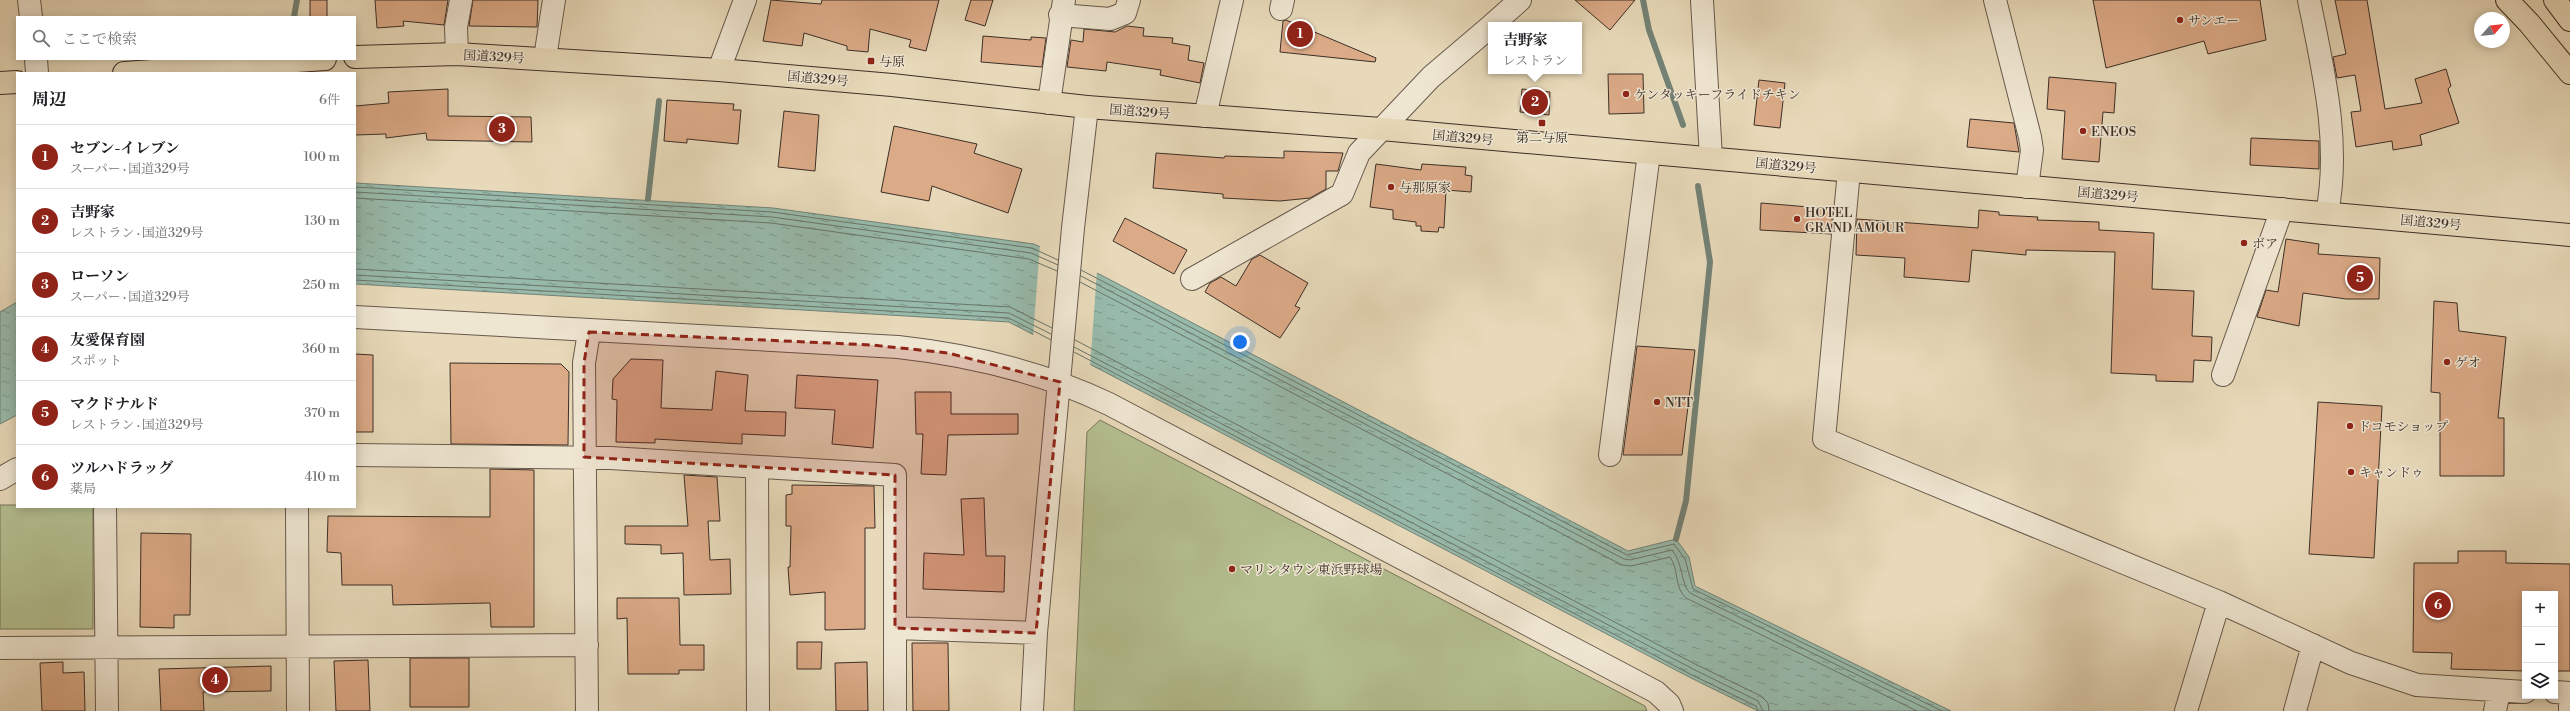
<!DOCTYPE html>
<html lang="ja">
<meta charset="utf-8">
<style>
:root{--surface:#fff;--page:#f6f6f6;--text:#202124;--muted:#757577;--line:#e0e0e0;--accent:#8f2418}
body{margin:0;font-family:"Libre Bodoni","Noto Serif JP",serif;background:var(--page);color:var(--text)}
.controls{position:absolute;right:12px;bottom:12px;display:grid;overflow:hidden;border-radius:0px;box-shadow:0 2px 10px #0003}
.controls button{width:36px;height:36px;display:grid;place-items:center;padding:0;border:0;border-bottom:1px solid var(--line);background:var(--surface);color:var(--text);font:20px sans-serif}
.compass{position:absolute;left:2474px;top:12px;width:36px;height:36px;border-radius:50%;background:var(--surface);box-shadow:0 2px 10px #0003;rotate:63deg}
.you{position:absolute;left:1240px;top:342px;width:14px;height:14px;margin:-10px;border:3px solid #fff;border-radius:50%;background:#1a73e8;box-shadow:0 0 0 6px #1a73e833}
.badge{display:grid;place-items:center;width:26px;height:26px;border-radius:50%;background:var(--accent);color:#fff;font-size:13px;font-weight:700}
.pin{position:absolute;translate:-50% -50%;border:2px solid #fff;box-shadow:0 1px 4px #0006}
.popup{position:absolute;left:1488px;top:22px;width:94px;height:52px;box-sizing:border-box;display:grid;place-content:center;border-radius:0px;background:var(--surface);filter:drop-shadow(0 1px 3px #0005);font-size:13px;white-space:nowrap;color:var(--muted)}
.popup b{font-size:15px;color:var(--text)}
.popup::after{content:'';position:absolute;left:50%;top:100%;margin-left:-8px;border:8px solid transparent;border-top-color:var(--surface)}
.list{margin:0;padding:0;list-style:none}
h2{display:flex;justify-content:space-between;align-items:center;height:52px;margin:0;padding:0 16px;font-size:17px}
h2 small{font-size:13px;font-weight:400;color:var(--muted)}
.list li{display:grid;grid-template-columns:26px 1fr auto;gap:12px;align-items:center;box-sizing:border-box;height:64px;padding:0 16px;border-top:1px solid var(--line)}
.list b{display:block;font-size:15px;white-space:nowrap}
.list p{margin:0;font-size:13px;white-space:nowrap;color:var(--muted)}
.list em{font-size:13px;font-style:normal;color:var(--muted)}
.icon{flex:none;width:22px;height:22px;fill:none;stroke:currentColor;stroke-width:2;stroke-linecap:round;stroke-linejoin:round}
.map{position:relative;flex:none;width:2570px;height:711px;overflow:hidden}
.search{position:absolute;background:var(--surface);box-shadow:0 2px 10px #0003;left:16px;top:16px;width:340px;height:44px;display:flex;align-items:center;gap:10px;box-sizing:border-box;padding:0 14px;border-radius:0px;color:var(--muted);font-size:15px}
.panel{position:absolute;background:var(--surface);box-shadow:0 2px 10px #0003;left:16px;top:72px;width:340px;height:436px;border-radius:0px}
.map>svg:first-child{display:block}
</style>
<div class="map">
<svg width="2570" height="711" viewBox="0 0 2570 711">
<defs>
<pattern id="water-ripples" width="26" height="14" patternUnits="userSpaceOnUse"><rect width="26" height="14" fill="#97baab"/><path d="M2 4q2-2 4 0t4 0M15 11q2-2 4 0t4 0" fill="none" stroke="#7c988b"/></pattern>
</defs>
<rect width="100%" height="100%" fill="#e7d9b9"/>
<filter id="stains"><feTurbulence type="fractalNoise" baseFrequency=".005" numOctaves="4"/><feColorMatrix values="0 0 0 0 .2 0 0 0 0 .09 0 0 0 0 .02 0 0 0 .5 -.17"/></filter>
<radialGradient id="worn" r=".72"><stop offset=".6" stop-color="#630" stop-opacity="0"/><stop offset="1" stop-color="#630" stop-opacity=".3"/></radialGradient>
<path fill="#b4bf90" stroke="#78775c" d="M1100 420 1645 706 1647 711H1074L1087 432Z
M0 505H17V507H93V629H0Z"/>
<path fill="url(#water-ripples)" stroke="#738276" d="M355 183 773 208 1034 244 1101 275 1628 551 1676 539 1689 557 1695 586 1951 711H1758L1691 678 1009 322 355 284Z
M17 302V415L0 424V312Z"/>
<path fill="#e7d9b9" d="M1040 245 1097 271 1090 367 1033 337Z"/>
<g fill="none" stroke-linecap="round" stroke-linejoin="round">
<path stroke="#6a7469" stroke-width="1" d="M355 187 772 212 1032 248 1058 260
M355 192 772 217 1031 253 1058 265
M355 198 771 223 1029 259 1057 271
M355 269 1010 307 1052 328
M1081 270 1627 555 1674 544 1685 559 1693 589 1942 711
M355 275 1009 313 1051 334
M1081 276 1624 559 1630 560 1672 550C1683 563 1681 585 1690 593L1931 711
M355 280 1009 318 1051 340
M1080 282 1622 565 1631 566 1670 557C1679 569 1674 588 1686 598L1917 711
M1075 340 1697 665 1761 696 1768 703 1769 711
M1074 347 1695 670 1758 701 1763 711
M1074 352 1692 675 1756 706 1758 711"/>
<path stroke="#738276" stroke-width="6" d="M1643 0 1649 30 1683 125
M294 17 297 0
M648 199 659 101
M1676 539 1686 501 1710 262 1698 186"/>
</g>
<path fill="#dbaa87" stroke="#3d2f27" d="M310 0H327V17H310Z
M375 0H448L444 25 403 21 404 26 377 28Z
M473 0H538L537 27 469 26Z
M771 0 821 4 822 0H939L926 51 909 47 911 40 870 29 868 52 847 50V46L804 33 802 46 763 41Z
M971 0H993L985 26 965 20Z
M1575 0H1635L1610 30Z
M2093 0H2260L2266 40 2208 54 2204 41 2106 68Z
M2335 0H2367L2385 109 2422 103 2415 79 2446 69 2451 86 2448 89 2459 123 2420 135 2422 145 2393 150 2392 141 2356 147 2351 112 2361 111 2355 75 2337 78 2333 57 2346 54Z
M1286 20 1376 58 1375 62 1280 52 1283 21Z
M1127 26 1144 28 1143 36 1173 38 1172 43 1190 46 1188 60 1204 63 1200 83 1160 75 1161 70 1107 62 1106 71 1067 67 1071 40 1083 42 1084 29 1115 32Z
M983 36 1031 40V37L1046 38 1042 67 981 62Z
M1608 74H1643L1644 113 1609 114Z
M2049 77 2116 83 2114 113 2103 112 2099 162 2062 159 2065 111 2047 109Z
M1759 80 1785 83 1780 128 1754 125Z
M448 89V116L531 117 532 142 427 140 426 133 386 138V134L355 135V106L389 103 388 92Z
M1522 89 1550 92 1549 115 1520 112Z
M667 100 734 104 733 110H741L738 144 687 139V143L664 141Z
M784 111 819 115 815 171 778 167Z
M1970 119 2014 123 2019 152 1967 147Z
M894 126 977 144 974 153 1022 169 1008 213 932 186 929 201 881 192Z
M2251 138 2319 141V169L2250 165Z
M1284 151 1343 153 1338 171H1326V189L1310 198 1280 201 1223 198V194L1153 188 1156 153 1224 158 1225 156 1284 158Z
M1376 164 1421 170 1422 164 1466 167 1465 175 1472 176 1471 192 1446 190 1444 228 1439 227 1438 232 1421 231V226H1416V222L1393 219V210L1370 207Z
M1761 203 1833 209 1831 234 1760 230Z
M1979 210 1999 212V215L2038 217 2037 220 2099 222V230L2154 233 2152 289 2194 291 2192 336 2212 337 2211 361 2194 360 2193 382 2156 381V375L2111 373 2115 252 2026 250V255L1972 250 1969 282 1904 277 1905 258 1856 255 1857 219 1978 228Z
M1125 218 1187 250 1174 274 1113 241Z
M2286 239 2319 244 2318 254 2380 258 2379 299H2346L2303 293 2299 326 2257 317 2266 290 2278 292Z
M1260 255 1308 283 1295 306 1300 308 1280 338 1205 292 1210 283 1221 277 1236 286 1252 259Z
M2434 301 2457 303 2459 331 2506 337 2498 418H2504V476H2440V393L2431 392Z
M1637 346 1695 350 1682 455H1623Z
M355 354 373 355V432H355Z
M631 359 663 360 661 408 712 410 716 371 748 375 745 411 786 412 785 436 742 434V444L655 439V443L616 442 617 400 612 399 613 379Z
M450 363 561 364 569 372 568 445 451 444Z
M797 375 878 380 873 448 832 444 835 410 795 408Z
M915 392H951V414H1018V434L948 435 946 475 921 474 923 434H916Z
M2318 402 2382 406 2374 558 2309 554Z
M490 469 534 470V627H491L490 603 393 605 392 585H342L341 553 327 552 328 516 490 517Z
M684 475 717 477 720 521H708L710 560 730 559 731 594 684 595 683 553 661 554V545L625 544V526H688Z
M792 485 874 486 875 528H865V629L825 630V592L790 595 788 567H790L791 526H786V495L792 494Z
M984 498 986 556H1005L1004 592 923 589 924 553 964 555 961 499Z
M141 533 191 534 190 615H174V628L140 627Z
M2458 551H2506V563L2570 564V671H2555V594H2525V671L2451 669 2452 653 2413 652 2414 563H2458Z
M617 598H679L680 645H704V670H679V674H628L627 618 617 619Z
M797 642H822L821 669H797Z
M912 643H948L949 711H913Z
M410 658H469V707H410Z
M368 660 370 711H336L334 661Z
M63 662V673L84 672 85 711H42L40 663Z
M867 662 868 711H836L835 663Z
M271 666V691L203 692 204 711H161L159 669Z"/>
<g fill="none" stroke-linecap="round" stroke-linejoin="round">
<defs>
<path id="minor" d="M29 0 31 17
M1702 0 1711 158
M1995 0 2030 137 2032 150 2027 187
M2309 0C2323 70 2341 142 2327 213
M1281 9 1283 0
M1060 15 1110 19 1125 13 1129 0
M1492 25 1520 0
M457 54 456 27 461 0
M545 58 554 0
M36 59 37 73
M719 70 745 0
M1049 103 1064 0
M1205 116 1232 0
M1849 171 1824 439 2219 602 2351 663 2417 685 2525 692
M1192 279 1342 194 1359 153 1431 77 1491 26
M355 317 898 347C971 355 1042 372 1109 404L1656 692 1669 704 1672 711
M2223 375 2282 209
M355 455 610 458 895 475V711
M1610 455 1649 153
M757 467 758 711
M0 479 17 469
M105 507 107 711
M297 507 298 711
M895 628 1036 633
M0 648 587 645
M2555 692 2570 693
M587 711 584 363 589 332
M1032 711 1036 633 1073 228 1087 107
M2186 711 2219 602
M2295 711 2313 645
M2495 711 2499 691
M2570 711V706"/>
<path id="highway" d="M2507 0 2529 23 2570 73
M2555 0 2570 20
M355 57 457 54 719 70 892 85 1087 107 1381 129 2570 235
M124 73 325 59
M0 83 17 82"/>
</defs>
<use href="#minor" stroke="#685a4c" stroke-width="24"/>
<use href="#highway" stroke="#3d2f27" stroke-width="24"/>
<use href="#minor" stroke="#efe6d2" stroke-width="22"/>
<use href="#highway" stroke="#e7d9b9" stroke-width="22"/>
</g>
<path fill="#8f2418" fill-opacity="0.2" stroke="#8f2418" stroke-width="3" stroke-dasharray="8 5" stroke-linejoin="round" d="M589 332 872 345 948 353 1060 382 1036 633 895 628V475L584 457V363Z"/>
<g fill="#8f2418" stroke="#efe6d2" stroke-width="1.5">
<circle cx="2180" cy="20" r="4"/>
<rect x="867" y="57" width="8" height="8" rx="2"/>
<circle cx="1626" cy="94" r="4"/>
<rect x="1538" y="119" width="8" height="8" rx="2"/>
<circle cx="2083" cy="131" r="4"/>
<circle cx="1391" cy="187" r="4"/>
<circle cx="1797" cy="219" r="4"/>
<circle cx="2244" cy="243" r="4"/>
<circle cx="2447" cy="362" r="4"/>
<circle cx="1657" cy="402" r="4"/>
<circle cx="2350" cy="426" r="4"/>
<circle cx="2351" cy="472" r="4"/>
<circle cx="1232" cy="569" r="4"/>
</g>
<g text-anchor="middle" stroke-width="3" stroke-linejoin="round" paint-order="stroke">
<g font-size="13" fill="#3d2f27" stroke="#efe6d2" text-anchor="start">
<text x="2188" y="25">サンエー</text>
<text x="879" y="66">与原</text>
<text x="1634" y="99">ケンタッキーフライドチキン</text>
<text x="2091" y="136">ENEOS</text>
<text x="1542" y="142" text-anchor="middle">第二与原</text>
<text x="1399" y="192">与那原家</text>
<text x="1805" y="217">HOTEL<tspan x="1805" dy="15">GRAND AMOUR</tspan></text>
<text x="2252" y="248">ボア</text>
<text x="2455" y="367">ゲオ</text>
<text x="1665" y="407">NTT</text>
<text x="2358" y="431">ドコモショップ</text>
<text x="2359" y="477">キャンドゥ</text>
<text x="1240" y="574">マリンタウン東浜野球場</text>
</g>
<g font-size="13" fill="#3d2f27" stroke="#efe6d2">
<text transform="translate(494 56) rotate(3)" y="5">国道329号</text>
<text transform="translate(818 78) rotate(5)" y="5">国道329号</text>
<text transform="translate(1140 111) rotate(4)" y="5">国道329号</text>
<text transform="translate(1463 137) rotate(5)" y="5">国道329号</text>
<text transform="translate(1786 165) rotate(5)" y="5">国道329号</text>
<text transform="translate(2108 194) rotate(5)" y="5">国道329号</text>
<text transform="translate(2431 222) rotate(5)" y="5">国道329号</text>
</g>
</g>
<rect width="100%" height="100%" filter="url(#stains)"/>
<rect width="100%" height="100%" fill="url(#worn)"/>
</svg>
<div class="controls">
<button>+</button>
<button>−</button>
<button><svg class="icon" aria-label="layers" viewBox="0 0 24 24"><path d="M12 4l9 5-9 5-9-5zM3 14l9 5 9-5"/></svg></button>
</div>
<svg class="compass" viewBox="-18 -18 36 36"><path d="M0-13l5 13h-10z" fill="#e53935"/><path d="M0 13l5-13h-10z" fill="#757577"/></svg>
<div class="you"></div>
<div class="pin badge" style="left:1300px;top:34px">1</div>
<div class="pin badge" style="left:1535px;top:102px">2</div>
<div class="popup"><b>吉野家</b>レストラン</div>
<div class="pin badge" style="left:502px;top:129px">3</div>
<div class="pin badge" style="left:215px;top:680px">4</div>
<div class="pin badge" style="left:2360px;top:278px">5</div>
<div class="pin badge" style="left:2438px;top:605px">6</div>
<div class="search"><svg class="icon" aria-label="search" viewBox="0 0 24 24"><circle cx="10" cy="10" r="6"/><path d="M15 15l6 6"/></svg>ここで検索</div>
<section class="panel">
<h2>周辺<small>6件</small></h2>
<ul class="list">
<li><span class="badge">1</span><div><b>セブン-イレブン</b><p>スーパー · 国道329号</p></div><em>100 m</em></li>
<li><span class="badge">2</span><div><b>吉野家</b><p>レストラン · 国道329号</p></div><em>130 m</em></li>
<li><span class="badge">3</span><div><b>ローソン</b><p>スーパー · 国道329号</p></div><em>250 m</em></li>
<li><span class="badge">4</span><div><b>友愛保育園</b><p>スポット</p></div><em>360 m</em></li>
<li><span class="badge">5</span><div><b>マクドナルド</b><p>レストラン · 国道329号</p></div><em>370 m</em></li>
<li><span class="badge">6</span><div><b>ツルハドラッグ</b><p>薬局</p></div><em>410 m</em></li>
</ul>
</section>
</div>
